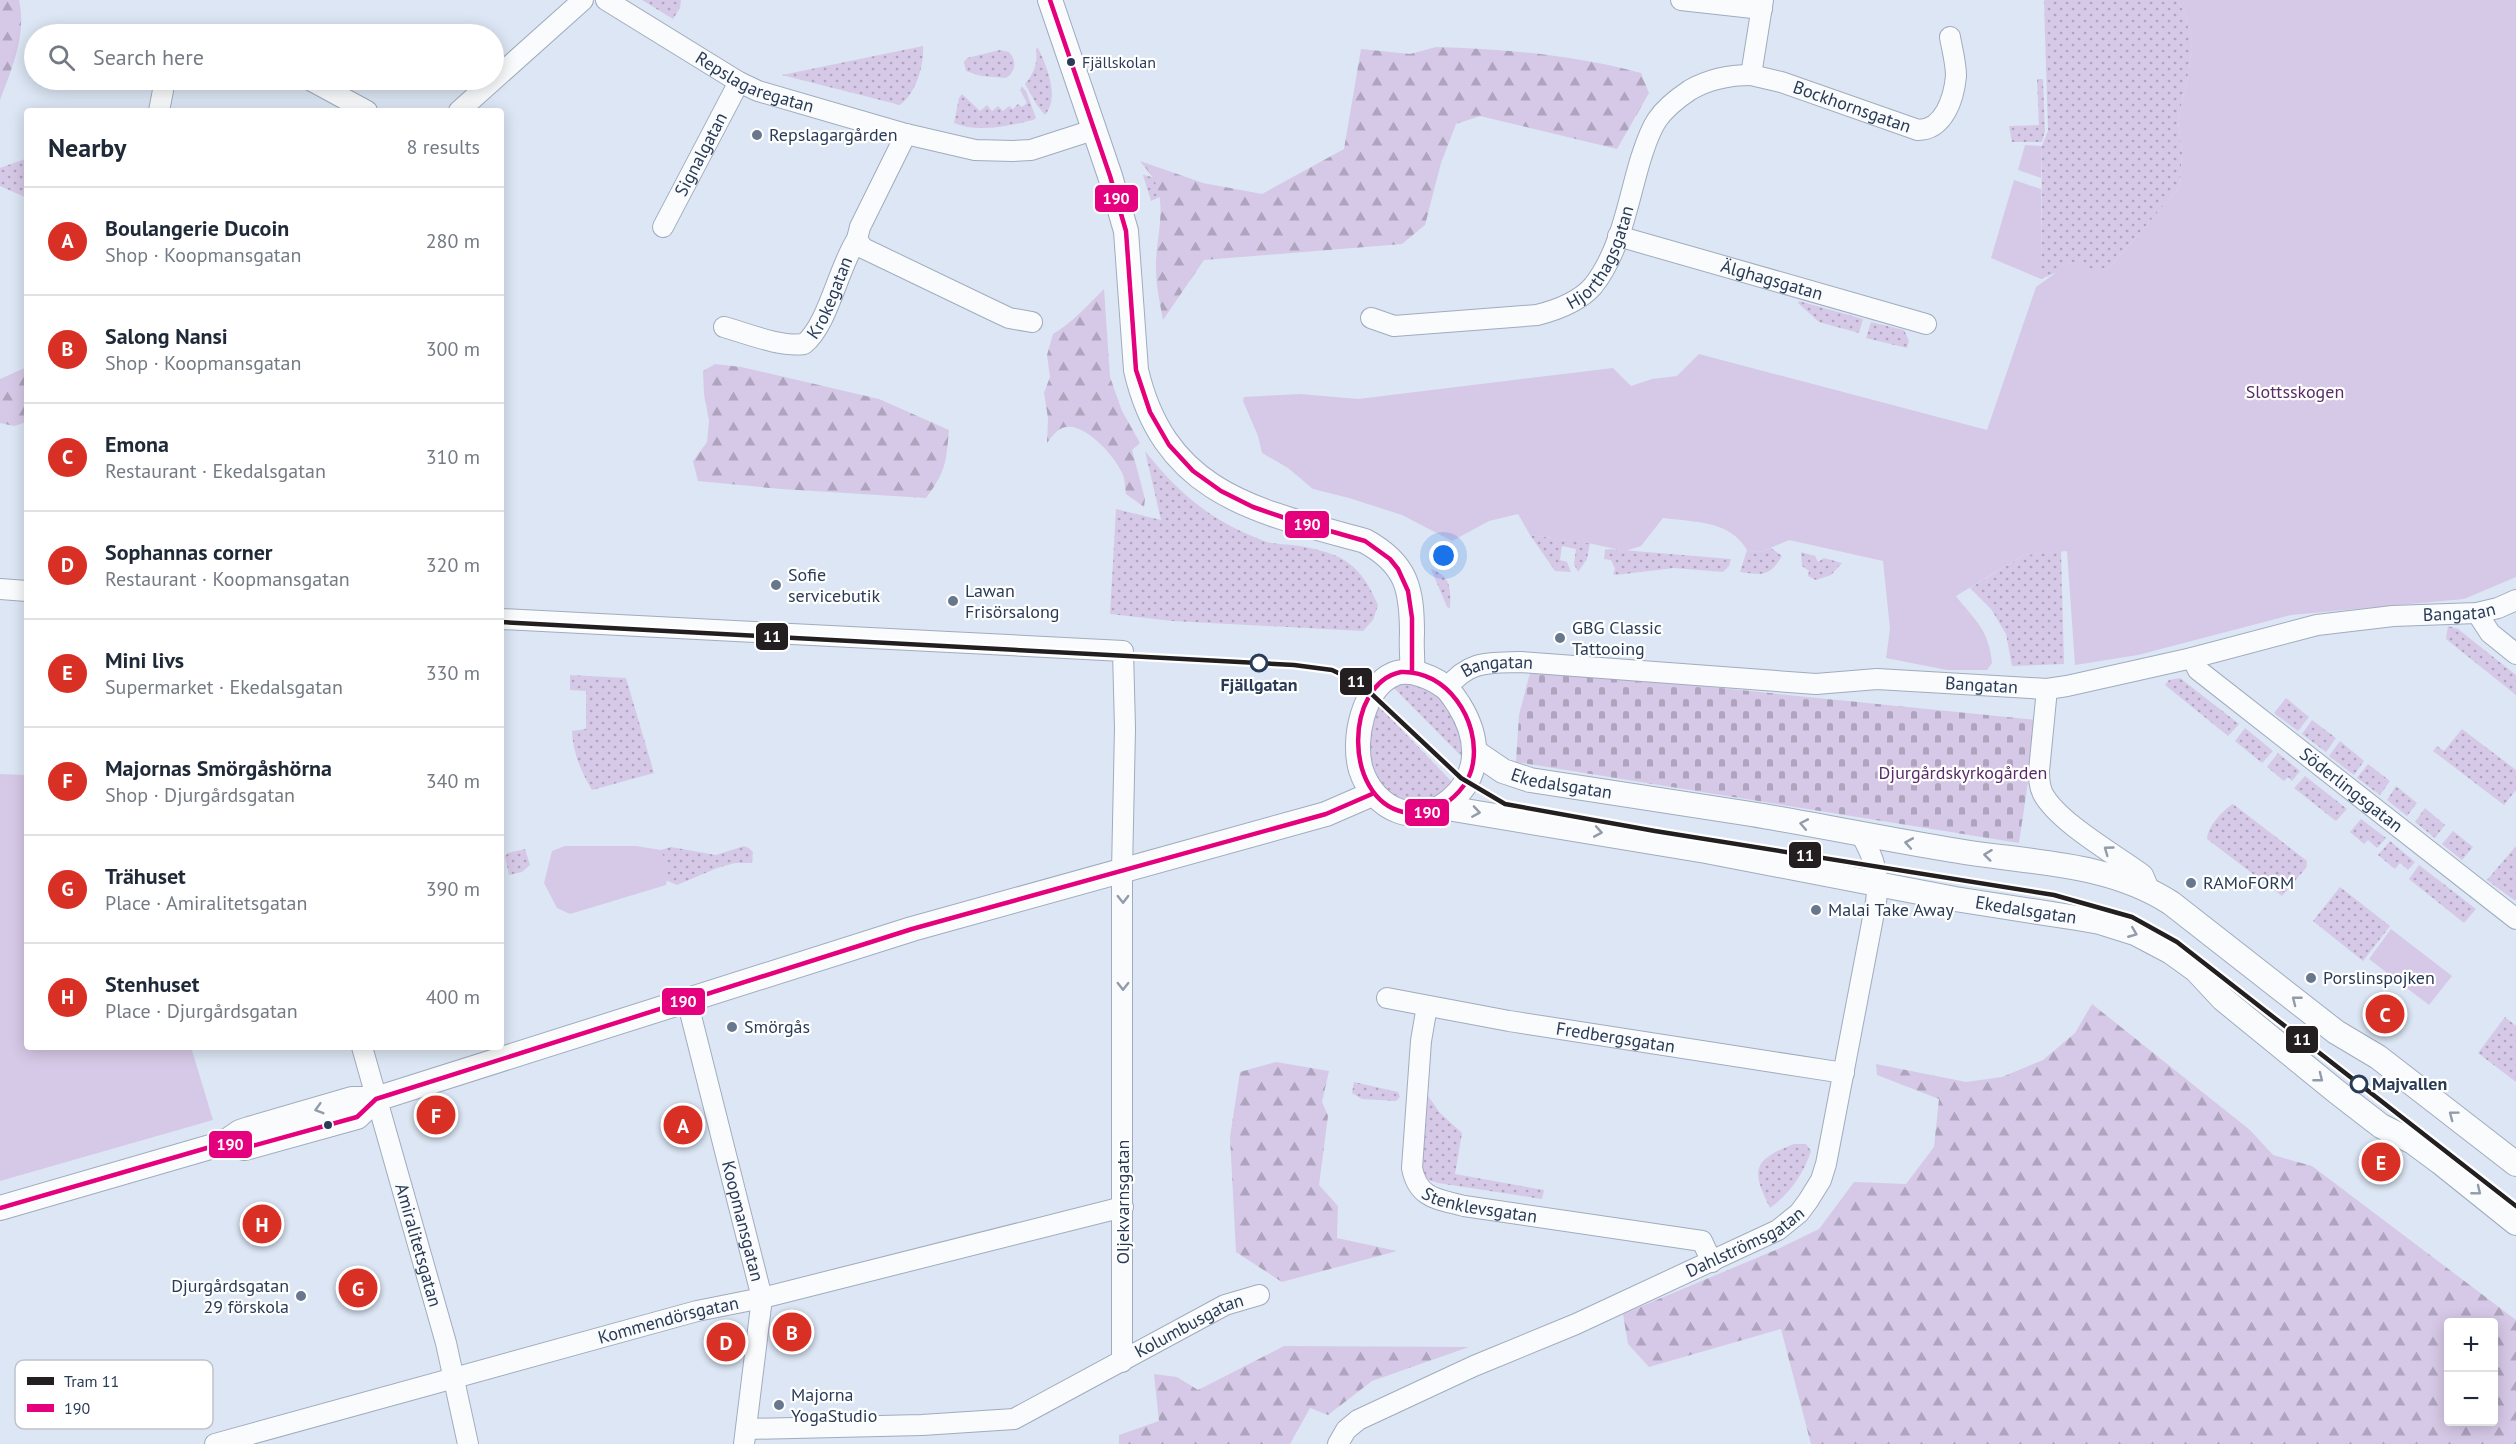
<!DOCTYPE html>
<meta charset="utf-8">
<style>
:root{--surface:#fff;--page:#f6f6f7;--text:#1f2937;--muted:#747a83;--line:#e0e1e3;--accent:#d93025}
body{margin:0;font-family:"PT Sans",sans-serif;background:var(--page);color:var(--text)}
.controls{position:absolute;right:18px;bottom:18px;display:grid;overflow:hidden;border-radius:6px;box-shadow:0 3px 15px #0003}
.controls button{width:54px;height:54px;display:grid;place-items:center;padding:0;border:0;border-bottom:2px solid var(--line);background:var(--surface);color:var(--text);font:30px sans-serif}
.you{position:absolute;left:1444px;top:556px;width:21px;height:21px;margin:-15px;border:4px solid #fff;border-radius:50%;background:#1a73e8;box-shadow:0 0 0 9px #1a73e833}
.badge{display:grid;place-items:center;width:39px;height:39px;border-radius:50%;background:var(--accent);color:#fff;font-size:20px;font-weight:700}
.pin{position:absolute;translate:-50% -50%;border:3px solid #fff;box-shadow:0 2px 6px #0006}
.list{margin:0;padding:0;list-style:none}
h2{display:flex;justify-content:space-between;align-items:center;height:78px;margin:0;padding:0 24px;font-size:26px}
h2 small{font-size:20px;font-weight:400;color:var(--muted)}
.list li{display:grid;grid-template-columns:39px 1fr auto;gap:18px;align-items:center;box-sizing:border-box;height:108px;padding:0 24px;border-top:2px solid var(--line)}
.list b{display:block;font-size:22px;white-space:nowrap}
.list p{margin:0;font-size:20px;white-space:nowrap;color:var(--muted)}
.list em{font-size:20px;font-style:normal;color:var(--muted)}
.icon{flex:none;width:33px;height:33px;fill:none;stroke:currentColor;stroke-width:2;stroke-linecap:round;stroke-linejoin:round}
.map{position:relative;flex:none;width:2516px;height:1444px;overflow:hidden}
.search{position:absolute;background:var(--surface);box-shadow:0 3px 15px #0003;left:24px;top:24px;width:480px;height:66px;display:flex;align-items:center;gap:15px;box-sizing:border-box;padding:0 21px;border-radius:33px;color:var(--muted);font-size:22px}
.panel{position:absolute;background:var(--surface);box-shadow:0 3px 15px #0003;left:24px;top:108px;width:480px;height:942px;border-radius:6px}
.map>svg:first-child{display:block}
</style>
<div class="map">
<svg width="2516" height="1444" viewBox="0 0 2516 1444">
<defs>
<pattern id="grass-dots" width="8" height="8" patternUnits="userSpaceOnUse" patternTransform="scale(1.5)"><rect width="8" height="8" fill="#d6c9e7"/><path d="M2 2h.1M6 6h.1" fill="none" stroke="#aea4be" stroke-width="1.8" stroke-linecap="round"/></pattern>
<pattern id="forest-firs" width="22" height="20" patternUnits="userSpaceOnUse" patternTransform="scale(1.5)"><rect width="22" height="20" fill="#d6c9e7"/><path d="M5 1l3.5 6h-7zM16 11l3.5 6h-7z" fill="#aea4be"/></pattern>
<pattern id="cemetery-stones" width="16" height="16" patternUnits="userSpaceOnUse" patternTransform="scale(1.5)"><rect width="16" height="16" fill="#d6c9e7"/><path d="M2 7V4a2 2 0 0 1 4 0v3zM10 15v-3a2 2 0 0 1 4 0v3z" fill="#aea4be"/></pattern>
</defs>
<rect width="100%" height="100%" fill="#dce6f4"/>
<path fill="url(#grass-dots)" d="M642 0H681L680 8 673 19Z
M2044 0H2177L2185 13 2192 41 2189 70 2178 121 2182 153 2180 187 2109 268 2092 270 2071 262 2060 271 2041 279 2042 146 2048 131Z
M923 46C924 66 916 93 900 105L782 75Z
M1038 48C1047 67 1060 97 1045 115L1037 105 1025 84C1034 74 1038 62 1036 49Z
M1000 50 1009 52C1017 61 1016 71 1006 78L981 76 966 71 964 62 967 58Z
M2037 79H2043L2045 131 2042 142H2012L2009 126 2039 125Z
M1022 87 1026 91 1036 118 1033 120C1009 126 977 133 954 123L959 98 962 94 980 111 987 105 992 111 998 106 1003 111 1009 106 1013 109 1018 104 1022 107 1027 103 1020 90Z
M25 159 27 160V198L0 186V168Z
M1143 175H1144L1171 182 1160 197 1151 201Z
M1799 301 1863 319 1859 333 1819 322 1798 303Z
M1871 322 1904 330 1909 341 1907 348 1866 338Z
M1145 451C1180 495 1210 520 1264 541 1274 545 1288 544 1300 546 1344 554 1360 564 1378 605L1373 620 1363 631 1173 621 1110 614 1116 509 1161 520Z
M1530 535 1590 543 1587 559 1578 572 1574 564 1576 549 1562 546 1560 560 1567 562 1571 572 1555 571Z
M1771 548 1782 556C1769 577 1763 575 1740 572L1747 550 1761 552Z
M1610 549 1731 559 1729 566 1723 572 1674 568 1616 575 1613 574 1615 569 1611 560 1604 559 1605 550Z
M2061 551 2064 664 2012 666 2006 634 1991 609 1970 588 2024 555Z
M1801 552 1815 556 1818 562 1824 558 1842 563 1831 575 1816 580 1808 576 1809 571 1802 566Z
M1431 569C1451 576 1451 589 1450 608L1447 607Z
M2448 626 2458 629 2516 675V695L2446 639Z
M570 675 626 678 654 773 592 790C581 771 573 754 572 731L586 729V691L570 690Z
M2180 678 2239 724 2228 736 2165 685 2169 680Z
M1404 684C1439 685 1464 723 1462 757L1393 687Z
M2286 698 2309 717 2298 731 2274 713Z
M1377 704 1452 782C1429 814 1385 808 1373 769 1367 749 1372 724 1377 704Z
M2312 720 2336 738 2326 752 2302 734Z
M2245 728 2273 751 2262 763 2235 741Z
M2462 729 2516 770V790L2504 805 2433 751 2437 746 2444 751Z
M2340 741 2364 761 2354 775 2329 756Z
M2278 753 2300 771 2292 781 2288 777 2284 781 2267 767Z
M2368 764 2390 781 2380 795 2357 778Z
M2305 776 2347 809 2336 821 2294 788Z
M2396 786 2417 803 2407 816 2387 800Z
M2233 804 2307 861 2306 868 2282 896 2207 839C2208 826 2223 810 2233 804Z
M2425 808 2445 825 2435 838 2415 822Z
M2361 819 2386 838 2377 848 2368 840 2364 844 2350 832Z
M2453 831 2473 847 2462 860 2442 844Z
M2390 841 2415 862 2408 870 2400 863 2395 869 2378 855Z
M744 846 749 848 753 852 752 863H735L717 868 677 885 663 879 657 851 671 847 716 855Z
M2516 846V900H2514L2487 880Z
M525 849 530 865 522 872 509 875 505 856 508 853Z
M2419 865 2476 909 2464 923 2409 879Z
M2340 887 2390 926 2363 961 2313 921Z
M2505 1017 2516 1026V1082L2478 1053Z
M1354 1082 1398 1092 1400 1097 1396 1101 1362 1099 1352 1093Z
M1426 1093 1440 1113 1462 1133 1455 1174 1544 1190 1542 1199 1438 1183 1423 1178 1419 1156Z
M1794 1144H1806L1811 1151C1803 1175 1790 1193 1770 1208 1751 1170 1752 1160 1794 1144Z"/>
<path fill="url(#forest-firs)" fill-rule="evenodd" d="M0 0H19C27 34 12 68 0 100Z
M1436 47C1506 49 1573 55 1641 73L1649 93 1617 149 1480 116 1456 124 1441 163 1425 225 1402 244 1204 260 1163 320C1160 303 1156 286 1156 269 1155 241 1168 206 1154 180 1151 173 1144 167 1140 161L1203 183 1262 194 1344 149 1361 49 1410 54Z
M1104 289 1110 377 1122 411 1140 443 1132 450 1145 499 1144 507 1126 494C1125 488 1125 481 1123 475 1116 457 1081 417 1060 429 1055 432 1050 439 1047 443L1048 418 1044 393 1050 377 1047 355 1053 334C1073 322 1088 305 1104 289Z
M715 364 741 367 879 399 949 430C946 463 946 471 926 498L781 489 698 481 693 461 707 442 709 421 704 394 703 371Z
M27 367V422L14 426 0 423V379Z
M2092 1004 2250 1130 2273 1155 2312 1166 2516 1320V1444H1811L1781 1329 1649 1367 1628 1344 1623 1314 1778 1249 1819 1229 1854 1182 1906 1184 1934 1147 1939 1099 1877 1075 1876 1064 1966 1082 2002 1077 2043 1060 2075 1033ZM2448 1322H2494V1422H2448Z
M1276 1062 1329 1071 1322 1102 1328 1116 1319 1185 1338 1206 1337 1238 1397 1251 1282 1282 1236 1252 1230 1137 1240 1072Z
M1284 1346 1469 1347 1372 1381 1328 1415 1310 1408 1290 1444H1119V1435L1159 1421 1154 1374 1177 1377 1198 1390Z"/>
<path fill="url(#cemetery-stones)" d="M1531 669 2037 720 2019 843 1516 762 1519 715Z"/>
<path fill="#d6c9e7" d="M2177 0H2516V577L2464 599 2291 615 2138 655 2075 665 2067 551 2024 555 1956 596C1976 622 1988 628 1992 663L1987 670H1947L1886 658 1890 629 1883 561 1789 540 1761 552 1747 550C1730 520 1693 522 1663 518L1641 546 1625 551 1588 543 1530 535 1518 514 1489 521 1452 541 1402 515 1349 498 1313 489 1288 468 1262 453 1258 436 1243 401 1244 397 1300 394 1358 399 1613 368 1631 386 1652 379 1677 376 1699 354 1987 430 2036 287 2071 262 2092 269 2109 268 2180 187 2182 153 2178 121 2189 70 2192 41 2185 13Z
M2025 145 2042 146 2041 178 2018 170Z
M2014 180 2041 189V279L1991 258Z
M0 774 27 775V1047H191L213 1120 0 1181Z
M565 846H636L661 850 668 868 666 885 570 914 557 908 544 883 552 851Z
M2391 929 2452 976 2429 1005 2369 959Z"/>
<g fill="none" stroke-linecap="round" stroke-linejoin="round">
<defs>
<g id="minor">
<path id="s1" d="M606 0 739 82 758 91 906 134 975 150 1013 151 1031 150 1093 130"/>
<path d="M1681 0 1762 9"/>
<path id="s2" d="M1763 0 1751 75 1781 82 1918 130C1944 130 1954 98 1956 76 1956 63 1952 49 1950 37"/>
<path d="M310 80 367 111"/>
<path d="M159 111 165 80"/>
<path d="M459 111 583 0"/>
<path d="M906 134 860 227 857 239 863 248 990 309 1009 318 1032 322"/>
<path id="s3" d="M663 227 739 82"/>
<path id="s4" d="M1618 236 1926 324"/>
<path id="s5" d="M1371 318 1394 326 1537 315C1557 310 1579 302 1593 286 1621 251 1628 200 1641 158 1645 146 1649 132 1657 120 1665 108 1678 98 1690 90 1709 79 1729 75 1751 75"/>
<path id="s6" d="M724 327C749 334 779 347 804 344 828 325 838 268 857 239"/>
<path d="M0 589 27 591"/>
<path d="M2477 613 2490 633 2516 654"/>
<path d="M501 619 1123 651 1125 728 1122 871V1362"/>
<path id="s7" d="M2192 658 2198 670 2516 919"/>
<path id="s8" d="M1447 688C1469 660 1488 663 1521 662L1816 684 1877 679 2047 689 2067 686 2192 658 2317 625 2393 616 2477 613 2498 608 2516 600"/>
<path d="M2047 689 2039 771C2039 779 2039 786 2043 794 2059 823 2116 855 2143 875L2149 889"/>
<path id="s9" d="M1387 998 1509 1021 1844 1073"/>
<path id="s10" d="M687 1000 762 1298 744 1444"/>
<path id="s11" d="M1427 1006 1421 1041 1412 1168C1418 1199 1438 1199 1464 1206L1702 1241 1712 1262"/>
<path id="s12" d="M362 1047 446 1343 468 1444"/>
<path id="s13" d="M747 1429 922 1425 1014 1419 1225 1305 1259 1295"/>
<path id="s14" d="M215 1444 697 1311 762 1298 1123 1207"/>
<path id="s15" d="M1338 1444 1346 1430 1358 1420 1474 1366 1576 1324 1778 1230 1799 1213 1808 1201 1821 1180 1826 1164 1876 902C1880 876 1874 857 1861 835"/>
</g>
<g id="tertiary">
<path d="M1050 0 1110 176 1126 231 1136 370C1165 495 1257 511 1365 541 1407 564 1412 589 1412 634 1411 647 1413 659 1412 672"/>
<path d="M1412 672C1425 675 1435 679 1445 687 1451 692 1455 699 1459 705 1479 737 1482 774 1451 800 1418 829 1374 810 1361 770 1352 740 1363 687 1394 674 1399 671 1407 672 1412 672Z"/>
<path id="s16" d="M1475 752 1503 771 1530 780C1604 792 1677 802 1751 814 1818 825 1885 839 1952 850 2026 863 2106 861 2171 903L2336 1032 2378 1057 2516 1164"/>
<path id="s17" d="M1441 807 1706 851 1955 899 2077 918 2100 922 2135 933 2171 952 2196 970 2223 999 2337 1092 2381 1126 2413 1142 2440 1162 2516 1223"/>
<path d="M224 1143 245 1148 357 1117 376 1099"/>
<path d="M0 1208 224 1143 240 1132 249 1129 352 1099H376L912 929 1326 814 1372 794"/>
</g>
</defs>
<use href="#minor" stroke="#a0acbe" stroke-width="22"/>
<use href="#tertiary" stroke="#a0acbe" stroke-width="26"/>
<use href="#minor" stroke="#fafbfd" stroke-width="20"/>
<use href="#tertiary" stroke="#fafbfd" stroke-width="24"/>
<defs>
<path id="bus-1" d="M1050 0 1110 176 1126 231 1136 370 1150 412 1169 445 1193 471 1221 491 1253 507 1288 519 1365 541 1390 559 1398 569 1408 591 1412 618V672
M1401 672C1447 670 1480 720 1473 763 1470 782 1457 796 1442 806 1430 814 1416 815 1403 812 1343 798 1344 684 1401 672Z
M0 1208 224 1143 245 1148 357 1117 376 1099 912 929 1326 814 1372 794"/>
</defs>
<use href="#bus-1" stroke="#fff" stroke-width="9"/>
<use href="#bus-1" stroke="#e5007d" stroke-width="4.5"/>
<defs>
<path id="tram-1" d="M501 622 1294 665 1332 670 1361 684 1461 778 1505 804 1655 831 2054 895 2132 917 2177 942 2516 1206"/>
</defs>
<use href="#tram-1" stroke="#fff" stroke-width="9"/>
<use href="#tram-1" stroke="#231f20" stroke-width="4.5"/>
</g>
<defs><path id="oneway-chevron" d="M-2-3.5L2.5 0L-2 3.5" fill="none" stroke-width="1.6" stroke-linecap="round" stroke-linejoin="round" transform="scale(1.5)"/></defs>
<g stroke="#929baa">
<use href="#oneway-chevron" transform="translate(1476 812) rotate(9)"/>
<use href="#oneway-chevron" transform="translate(1804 824) rotate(-169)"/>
<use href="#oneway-chevron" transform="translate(1598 832) rotate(10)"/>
<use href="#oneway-chevron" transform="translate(1909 843) rotate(-170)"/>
<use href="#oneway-chevron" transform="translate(2108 850) rotate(-144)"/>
<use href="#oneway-chevron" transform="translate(1988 855) rotate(-173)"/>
<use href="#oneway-chevron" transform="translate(1123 899) rotate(89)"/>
<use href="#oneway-chevron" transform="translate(2133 933) rotate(22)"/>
<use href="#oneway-chevron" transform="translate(1123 986) rotate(90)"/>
<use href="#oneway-chevron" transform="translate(2296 1000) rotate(-142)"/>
<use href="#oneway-chevron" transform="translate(2319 1078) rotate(38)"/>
<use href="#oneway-chevron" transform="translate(319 1109) rotate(164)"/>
<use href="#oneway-chevron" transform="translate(2453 1115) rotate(-143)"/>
<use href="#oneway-chevron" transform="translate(2477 1191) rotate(39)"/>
</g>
<g fill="#293b56" stroke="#fff" stroke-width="2">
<circle cx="1071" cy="62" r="5"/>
<circle cx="328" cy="1125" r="5"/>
</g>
<g fill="#68778d" stroke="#fff" stroke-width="2">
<circle cx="757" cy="135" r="6"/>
<circle cx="776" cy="585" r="6"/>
<circle cx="953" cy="601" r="6"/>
<circle cx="1560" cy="638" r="6"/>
<circle cx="2191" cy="883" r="6"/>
<circle cx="1816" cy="910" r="6"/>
<circle cx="2311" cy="978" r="6"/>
<circle cx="732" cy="1027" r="6"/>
<circle cx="301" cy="1296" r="6"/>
<circle cx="779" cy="1405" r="6"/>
</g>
<g fill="#fff" stroke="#293b56" stroke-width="3">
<circle cx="1259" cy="663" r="8"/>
<circle cx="2359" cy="1084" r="8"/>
</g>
<g text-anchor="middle" stroke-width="4.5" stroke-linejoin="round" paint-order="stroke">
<g font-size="16" fill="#293b56" stroke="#fff" text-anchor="start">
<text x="1082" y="68">Fjällskolan</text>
</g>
<g font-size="18" fill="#293b56" stroke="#fff">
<text dy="6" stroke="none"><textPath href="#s1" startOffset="171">Repslagaregatan</textPath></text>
<text dy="6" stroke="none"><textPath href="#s2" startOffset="182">Bockhornsgatan</textPath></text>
<text dy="6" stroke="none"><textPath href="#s3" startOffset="82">Signalgatan</textPath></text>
<text dy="6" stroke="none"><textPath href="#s5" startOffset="260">Hjorthagsgatan</textPath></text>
<text dy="6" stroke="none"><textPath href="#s4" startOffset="160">Älghagsgatan</textPath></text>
<text dy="6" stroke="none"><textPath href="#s6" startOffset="136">Krokegatan</textPath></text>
<text dy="6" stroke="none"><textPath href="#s8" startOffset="1030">Bangatan</textPath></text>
<text dy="6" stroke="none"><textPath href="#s8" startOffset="58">Bangatan</textPath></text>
<text dy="6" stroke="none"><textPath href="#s8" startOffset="544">Bangatan</textPath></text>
<text dy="6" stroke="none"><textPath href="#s16" startOffset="94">Ekedalsgatan</textPath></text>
<text dy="6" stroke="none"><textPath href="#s7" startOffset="208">Söderlingsgatan</textPath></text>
<text dy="6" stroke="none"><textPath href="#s17" startOffset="594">Ekedalsgatan</textPath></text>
<text dy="6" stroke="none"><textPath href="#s9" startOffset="232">Fredbergsgatan</textPath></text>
<text transform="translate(1123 1202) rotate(-90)" y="6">Oljekvarnsgatan</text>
<text dy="6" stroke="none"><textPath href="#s11" startOffset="248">Stenklevsgatan</textPath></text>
<text dy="6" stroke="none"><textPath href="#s10" startOffset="228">Koopmansgatan</textPath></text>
<text dy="6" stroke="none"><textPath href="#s15" startOffset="458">Dahlströmsgatan</textPath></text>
<text dy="6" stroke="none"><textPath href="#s12" startOffset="206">Amiralitetsgatan</textPath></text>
<text dy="6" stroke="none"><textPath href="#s14" startOffset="470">Kommendörsgatan</textPath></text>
<text dy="6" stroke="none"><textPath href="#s13" startOffset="466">Kolumbusgatan</textPath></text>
</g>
<g font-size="18" fill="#293b56" stroke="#fff" text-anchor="start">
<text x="769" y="141">Repslagargården</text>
<text x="788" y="581">Sofie<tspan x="788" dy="21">servicebutik</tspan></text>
<text x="965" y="597">Lawan<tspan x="965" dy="21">Frisörsalong</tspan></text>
<text x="1572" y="634">GBG Classic<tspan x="1572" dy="21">Tattooing</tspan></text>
<text x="2203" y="889">RAMoFORM</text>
<text x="1828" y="916">Malai Take Away</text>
<text x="2323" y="984">Porslinspojken</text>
<text x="744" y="1033">Smörgås</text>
<text x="289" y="1292" text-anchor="end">Djurgårdsgatan<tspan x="289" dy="21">29 förskola</tspan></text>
<text x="791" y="1401">Majorna<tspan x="791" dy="21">YogaStudio</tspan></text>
</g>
<g font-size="18" fill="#5a2b68" stroke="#fff">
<text x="2295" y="398">Slottsskogen</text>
<text x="1963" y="779">Djurgårdskyrkogården</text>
</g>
<g font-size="18" font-weight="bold" fill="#293b56" stroke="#fff">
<text x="1259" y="691">Fjällgatan</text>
<text x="2372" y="1090" text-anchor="start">Majvallen</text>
</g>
</g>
<rect x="15" y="1360" width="198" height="69" rx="9" fill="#fff" stroke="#bfc4cc" stroke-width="1.5"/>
<rect x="27" y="1377" width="27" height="8" fill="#231f20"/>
<rect x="27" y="1404" width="27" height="8" fill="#e5007d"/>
<g font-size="16" fill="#293b56">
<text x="64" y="1387">Tram 11</text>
<text x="64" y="1414">190</text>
</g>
<g stroke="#fff" stroke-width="2">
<rect x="1094" y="184" width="45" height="29" rx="6" fill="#e5007d"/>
<rect x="1284" y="510" width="46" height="29" rx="6" fill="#e5007d"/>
<rect x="755" y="622" width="34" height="29" rx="6" fill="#231f20"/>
<rect x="1339" y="667" width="34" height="29" rx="6" fill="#231f20"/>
<rect x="1404" y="798" width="46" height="29" rx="6" fill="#e5007d"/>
<rect x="1788" y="841" width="34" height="28" rx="6" fill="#231f20"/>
<rect x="661" y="987" width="45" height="29" rx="6" fill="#e5007d"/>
<rect x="2285" y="1025" width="34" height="29" rx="6" fill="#231f20"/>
<rect x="208" y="1130" width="45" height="29" rx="6" fill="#e5007d"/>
</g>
<g font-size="16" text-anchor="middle" font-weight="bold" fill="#fff">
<text x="1116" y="204">190</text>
<text x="1307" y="530">190</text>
<text x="772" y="642">11</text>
<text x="1356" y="687">11</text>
<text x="1427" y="818">190</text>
<text x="1805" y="861">11</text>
<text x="683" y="1007">190</text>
<text x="2302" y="1045">11</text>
<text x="230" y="1150">190</text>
</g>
</svg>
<div class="controls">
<button>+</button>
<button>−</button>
</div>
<div class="you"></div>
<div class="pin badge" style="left:683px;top:1125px">A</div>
<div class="pin badge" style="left:792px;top:1332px">B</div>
<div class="pin badge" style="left:2385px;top:1014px">C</div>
<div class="pin badge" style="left:726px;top:1342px">D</div>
<div class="pin badge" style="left:2381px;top:1162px">E</div>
<div class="pin badge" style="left:436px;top:1115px">F</div>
<div class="pin badge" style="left:358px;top:1288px">G</div>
<div class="pin badge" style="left:262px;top:1224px">H</div>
<div class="search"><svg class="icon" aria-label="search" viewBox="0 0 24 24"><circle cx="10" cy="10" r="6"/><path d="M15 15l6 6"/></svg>Search here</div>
<section class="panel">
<h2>Nearby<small>8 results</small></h2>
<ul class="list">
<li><span class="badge">A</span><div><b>Boulangerie Ducoin</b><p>Shop · Koopmansgatan</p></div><em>280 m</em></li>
<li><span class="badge">B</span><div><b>Salong Nansi</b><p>Shop · Koopmansgatan</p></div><em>300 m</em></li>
<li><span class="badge">C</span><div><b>Emona</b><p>Restaurant · Ekedalsgatan</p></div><em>310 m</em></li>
<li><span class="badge">D</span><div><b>Sophannas corner</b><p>Restaurant · Koopmansgatan</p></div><em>320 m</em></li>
<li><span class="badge">E</span><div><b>Mini livs</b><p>Supermarket · Ekedalsgatan</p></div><em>330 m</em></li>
<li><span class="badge">F</span><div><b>Majornas Smörgåshörna</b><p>Shop · Djurgårdsgatan</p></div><em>340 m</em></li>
<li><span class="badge">G</span><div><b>Trähuset</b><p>Place · Amiralitetsgatan</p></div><em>390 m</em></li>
<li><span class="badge">H</span><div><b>Stenhuset</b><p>Place · Djurgårdsgatan</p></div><em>400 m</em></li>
</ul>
</section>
</div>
